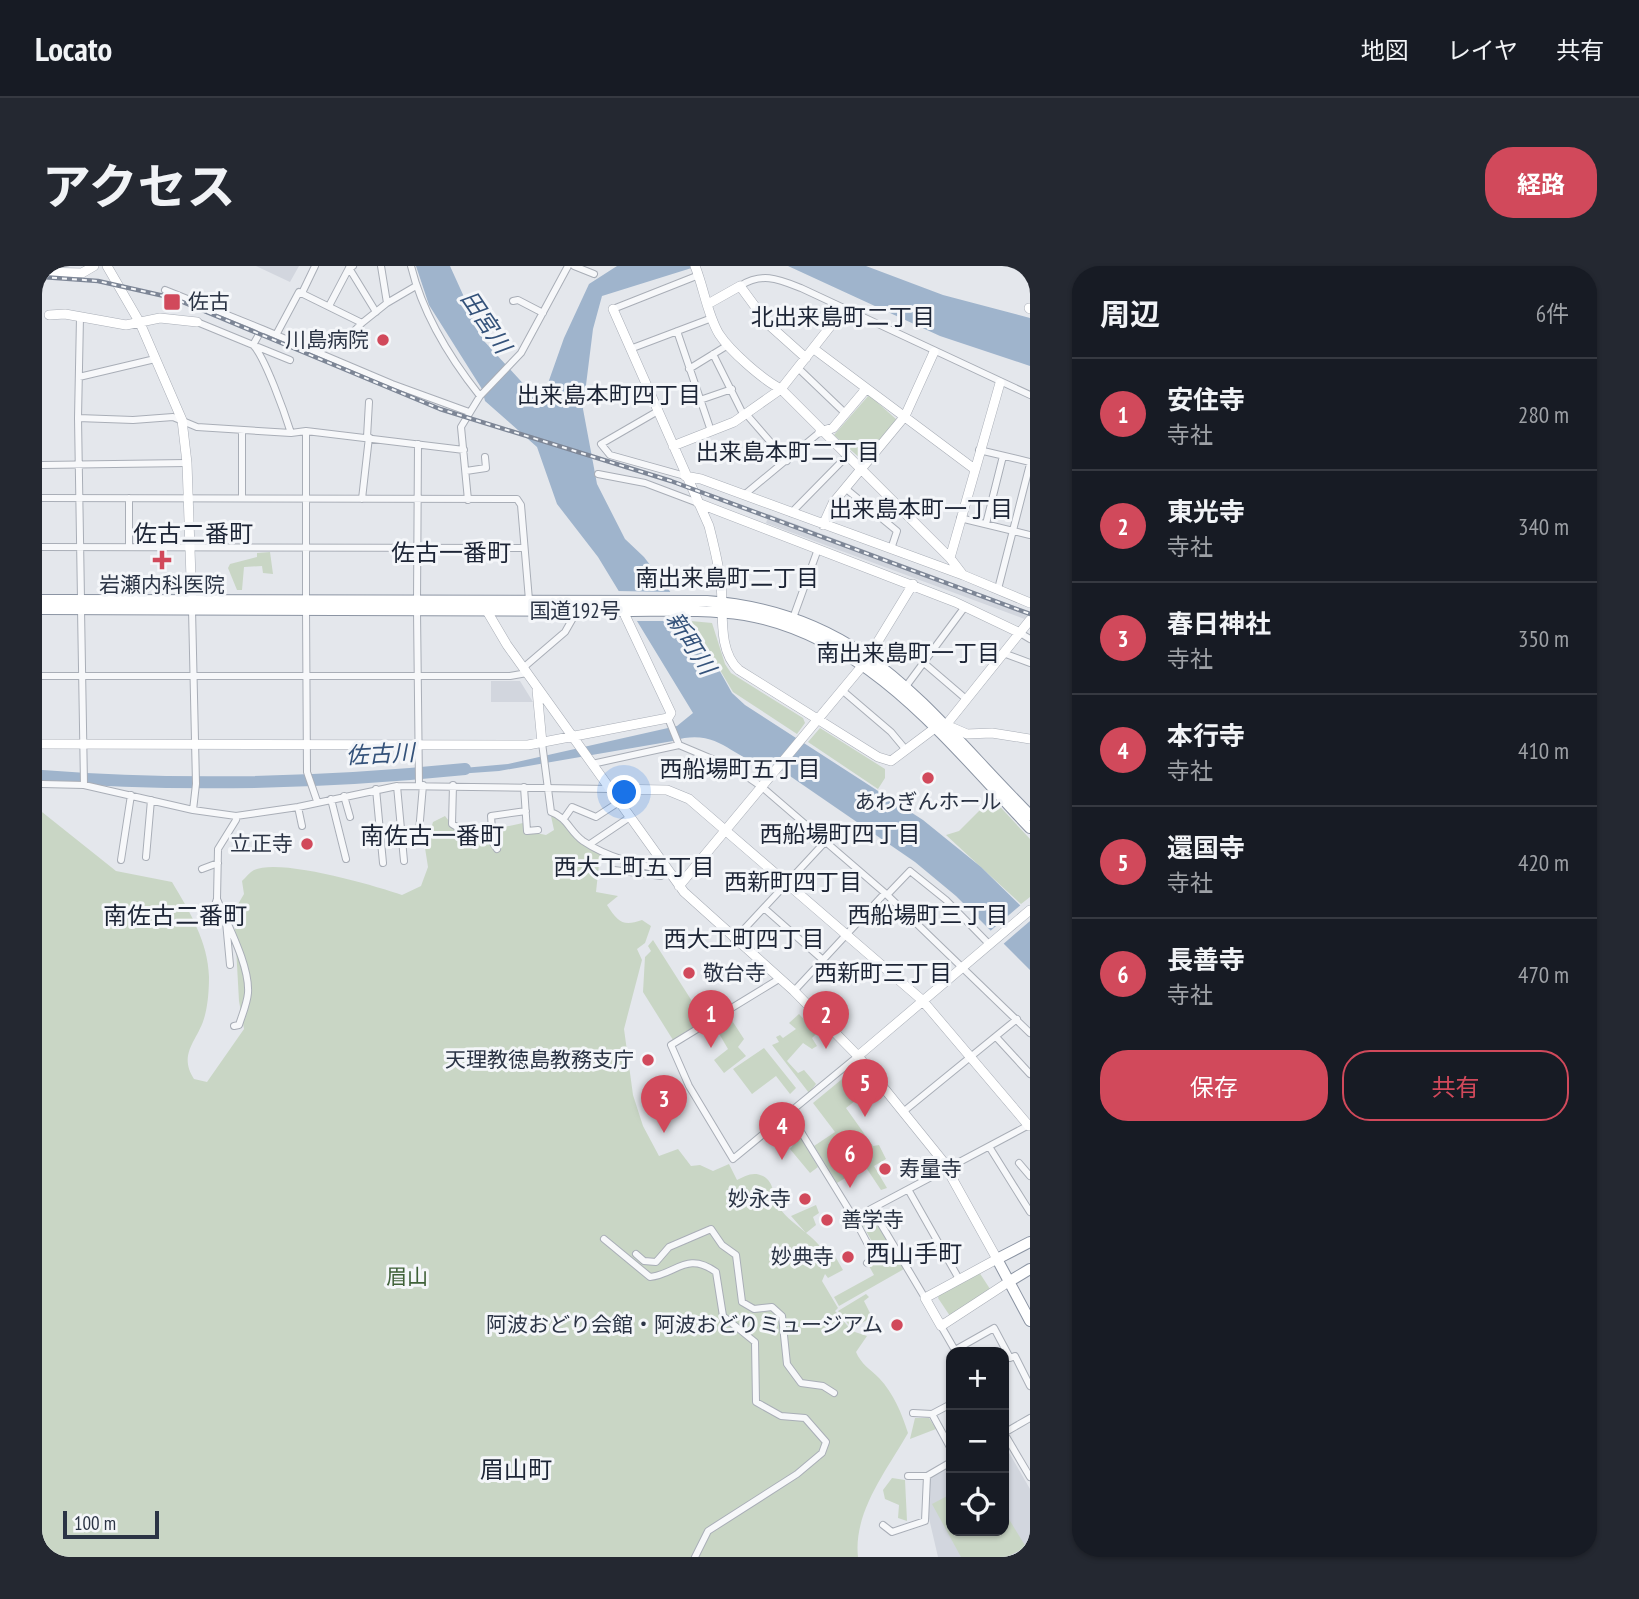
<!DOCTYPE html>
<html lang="ja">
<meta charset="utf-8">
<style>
:root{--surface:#171b24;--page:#242831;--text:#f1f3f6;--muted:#9ea1a6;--line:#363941;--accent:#d1495b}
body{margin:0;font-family:"PT Sans Narrow","Noto Sans JP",sans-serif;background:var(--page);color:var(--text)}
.controls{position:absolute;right:21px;bottom:21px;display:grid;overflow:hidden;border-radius:14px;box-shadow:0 2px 5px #0004}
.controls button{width:63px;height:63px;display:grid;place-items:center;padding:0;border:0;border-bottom:2px solid var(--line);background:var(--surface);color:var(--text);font:35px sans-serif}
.scale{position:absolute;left:21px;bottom:18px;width:96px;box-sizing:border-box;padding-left:7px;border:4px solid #2b3445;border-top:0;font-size:19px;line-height:24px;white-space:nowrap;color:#2b3445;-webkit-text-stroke:5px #f4f6f9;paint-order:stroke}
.you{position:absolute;left:583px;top:527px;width:24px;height:24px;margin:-18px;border:5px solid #fff;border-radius:50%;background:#1a73e8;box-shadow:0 0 0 10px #1a73e833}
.badge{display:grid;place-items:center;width:46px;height:46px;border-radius:50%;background:var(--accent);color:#fff;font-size:23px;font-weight:700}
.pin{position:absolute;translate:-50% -58px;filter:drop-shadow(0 2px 4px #0008)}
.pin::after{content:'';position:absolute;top:37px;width:24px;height:21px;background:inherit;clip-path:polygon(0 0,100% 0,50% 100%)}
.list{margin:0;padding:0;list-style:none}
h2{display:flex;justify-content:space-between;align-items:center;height:91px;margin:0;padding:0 28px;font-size:30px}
h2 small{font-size:23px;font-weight:400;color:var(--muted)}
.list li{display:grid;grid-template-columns:46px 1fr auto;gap:21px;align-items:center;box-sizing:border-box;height:112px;padding:0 28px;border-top:2px solid var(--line)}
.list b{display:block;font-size:26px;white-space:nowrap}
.list p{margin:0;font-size:23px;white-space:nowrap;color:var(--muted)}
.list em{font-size:23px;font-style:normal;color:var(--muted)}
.actions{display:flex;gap:14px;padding:21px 28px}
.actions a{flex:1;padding:16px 0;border:2px solid var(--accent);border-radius:28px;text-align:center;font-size:24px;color:var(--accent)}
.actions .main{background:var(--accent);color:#fff}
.icon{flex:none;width:38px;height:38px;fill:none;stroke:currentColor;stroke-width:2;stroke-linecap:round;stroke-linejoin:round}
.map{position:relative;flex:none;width:988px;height:1291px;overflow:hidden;border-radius:28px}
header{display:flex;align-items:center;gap:42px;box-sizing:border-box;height:98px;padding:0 35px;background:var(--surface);border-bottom:2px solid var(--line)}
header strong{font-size:33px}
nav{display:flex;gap:38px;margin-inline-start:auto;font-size:24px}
.intro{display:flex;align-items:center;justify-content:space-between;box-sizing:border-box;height:168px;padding:0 42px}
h1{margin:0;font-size:49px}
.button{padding:18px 32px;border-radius:28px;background:var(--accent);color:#fff;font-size:24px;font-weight:700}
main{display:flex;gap:42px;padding:0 42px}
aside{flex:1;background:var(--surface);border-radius:28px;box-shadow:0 2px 5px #0004}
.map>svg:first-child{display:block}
</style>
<header>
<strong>Locato</strong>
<nav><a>地図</a><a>レイヤ</a><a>共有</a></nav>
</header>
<div class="intro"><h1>アクセス</h1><a class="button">経路</a></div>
<main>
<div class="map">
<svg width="988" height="1291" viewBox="0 0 988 1291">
<rect width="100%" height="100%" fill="#e4e7ec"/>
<path fill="#d2d6de" d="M214 0H257L248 16Z
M727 248 988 346V355L724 257Z
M449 415H478L491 436H449Z
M962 1178 988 1223V1291H896L886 1248 887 1211 909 1199V1265H962Z"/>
<path fill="#c9d6c5" d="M827 129 855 154 820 194 792 169Z
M228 286 231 308 221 307 220 300 202 301 200 324H195L186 302 188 298 215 291V287Z
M649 355 670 357 683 398 689 407 761 452 763 457 755 468 691 426Z
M778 462 843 503V512L836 523 766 476Z
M950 532 988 573V631L979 638 904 569 917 565Z
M0 546 74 605 130 616C148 646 166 676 167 711 167 723 166 738 163 749 157 774 135 787 152 813L165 816 202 763 197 735 192 645 202 628 200 615C204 611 208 606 212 604 238 592 331 619 360 629L379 620 386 601 383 582 391 556 403 550 427 580 446 575 445 558 448 553 449 575H457L462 561 481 557 489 566 504 569 512 564 509 550 519 554 558 589 554 626 576 630 565 639C576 656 581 661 600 654L609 660 603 677 595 683 600 694 582 763 591 829 601 860 617 890 636 883 649 900 658 899 671 905 687 898 695 914C703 910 711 905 721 910 733 917 730 928 735 938 747 959 776 970 783 989L790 985 801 1004 786 1012 783 1008 780 1015 796 1042 793 1045 810 1065 825 1070 814 1086C819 1098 828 1103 837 1112 852 1128 859 1146 866 1167 845 1204 811 1246 816 1291H0Z
M611 674 662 754 631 774 601 726 603 691 609 685 606 680Z
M757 748 775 767 770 772 775 780 770 783 761 777 745 795 756 807 762 804 774 818 767 827 730 779 737 776 734 771 738 769 741 772 754 763 747 757Z
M687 750 702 773 696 781 704 790 682 807 672 794 686 783 672 759Z
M722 782 754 822 748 828 734 810 710 828 691 803Z
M811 804 827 824 804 842 831 880 837 879 844 893 832 900 845 922 839 924 823 900 795 917 772 880 793 866 771 837Z
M747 857 751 858 776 901 768 907 748 883 752 878 741 863Z
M774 939 777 947 771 951 774 959 764 967 749 950Z
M830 947 862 1003 797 1040 792 1031 832 1009 827 1000 840 994 818 954Z
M937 1006 948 1023 908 1050 896 1032 898 1027Z
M824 1028 827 1031 822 1035 830 1051 810 1063 796 1045Z
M873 1152H887L894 1163 868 1173Z
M850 1212 863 1214 865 1255 856 1252 857 1239 843 1233 841 1224Z
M909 1228V1265H962V1245L984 1281 965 1291H919L890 1238Z"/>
<path fill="#9fb4cc" d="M374 0H408L442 75 499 137 522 72 547 18 575 0H656L560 30 551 63 541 143 555 218 583 273 602 291 627 324 660 373 690 427 703 439 881 554 939 601 988 649V704L914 630 873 596 729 497C693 501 681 459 631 475L457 505 401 509 410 503 466 498 635 460 651 447 556 291 515 238 495 181 443 135 440 123 387 39Z
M746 0H824L901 29 988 52V100L898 70Z"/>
<path fill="#e4e7ec" d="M574 325 632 326 648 355H591Z
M981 637 988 645V655L959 680 946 667Z"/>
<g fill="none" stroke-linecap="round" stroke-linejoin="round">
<path stroke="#9fb4cc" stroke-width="12" d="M0 510C140 521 284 517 423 503"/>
<defs>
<path id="street" d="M339 0 345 37 374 20
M369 0C381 49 407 91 438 130
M532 0 552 8
M307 2 334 46
M698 20C720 6 736 13 759 22L988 129
M123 24 220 63
M261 25 273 0
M471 35 476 34 501 47
M287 40 307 2 311 0
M571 43 657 9
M38 51 36 152 91 154 131 151 155 161 249 167 264 165 422 184
M155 56 211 79 220 63 350 118 427 146
M635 65 669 165
M309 68 320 57
M234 69 257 26 320 57 345 37
M211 79C223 91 243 148 249 167
M216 81 248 94
M588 83 670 52
M671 88 702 150
M756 102 803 147
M647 103 686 79
M37 111 113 93
M658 134 690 123
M616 145 559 178 568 189 643 210
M705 149 745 195
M36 152 39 333
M325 171 327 136
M937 184 988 196
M0 199 145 197
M424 205 444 202 443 191
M556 208 603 217 656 237
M803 222 855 265 849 283
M702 229 778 166
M200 231V164
M0 232 475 233 479 239 487 334
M320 233 327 171
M426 234 419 161 438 130 479 87 526 0
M749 247 804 191
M918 252 988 269
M944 258 961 190
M0 281 482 282
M87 281V232
M956 323 988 198
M264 335V165
M375 335 376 178
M39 343 42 519
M150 343 154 518 151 544
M264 344 265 506 275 535
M375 345 377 519
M751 352 776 283
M978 367 988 373
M961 387 988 397
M882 397 924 433
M481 402 523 366 535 345
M0 410H468L485 407
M865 419 922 342
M801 425 849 466 864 484
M626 452 637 479
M500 477 509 546C526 552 527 565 541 575 566 592 597 599 625 605
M550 498 637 479 694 503 720 521 843 627 988 767
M0 518 42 519 151 544 194 550 256 541 355 520 568 523
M411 519 410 558 423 566
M355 520 362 595
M482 521 485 565 496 564
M334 523 341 597
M302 530 308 551
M289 533 304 593
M256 541 260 560
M523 551 530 541 554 551 577 536
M359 569 377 566 381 519
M548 578 588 551
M455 583 451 577 449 550 484 545
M104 591 109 534
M79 594 89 529
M160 603 176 597
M572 604 619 610 625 605
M845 629 868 605 904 634 947 678
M175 633C185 658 208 700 206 727 205 738 200 749 197 759L192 760
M722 642 781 694
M169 651 175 633 176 583 194 554V550
M184 656 188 699
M692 674 783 576
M737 713 629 779 647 820 691 893 816 790
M752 725 843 627
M955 772 988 808
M861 846 975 753
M748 848 812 952 987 859
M948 882 988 946
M977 897 988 910
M867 925 917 1013
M830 943 883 1032
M812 952 832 990 825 997
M562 973 608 1011C634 1008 645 985 674 1006L681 1050 713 1076 714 1136 739 1150 763 1152 784 1176 780 1187 755 1208 666 1265 653 1291
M594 988 602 995 614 996 627 981 669 963 680 979 694 989 700 1036 712 1043 730 1041 740 1050 745 1098 759 1117 781 1120 792 1127
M899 1060 914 1086
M913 1084 952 1062 968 1092 973 1090 988 1120
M871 1147 890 1148 909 1138
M890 1148 909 1183
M962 1167 988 1211
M962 1167 988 1152
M866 1210H885L909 1196
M841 1259 850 1266 883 1255 885 1210"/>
<path id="secondary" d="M65 0 98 57 140 154 145 197 150 341
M653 0C662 22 665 48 677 68 688 85 721 114 739 123L908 292 921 309 988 337
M0 6 40 7 52 0
M666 38 698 20 726 58 764 92
M987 42 988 43
M571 43 667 260C672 280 677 299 679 319 682 345 675 385 697 404L836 491 849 495 893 462 904 459 988 354
M7 49 23 48 84 59 118 52 155 56
M772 83 931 202
M778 166 791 162 824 123
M631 180 692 156 739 123 802 43
M643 210 659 213 921 309
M656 237 913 336 978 367
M781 259 791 237 863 150 892 86
M908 292 958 117
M442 340 465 379 642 626 752 725 816 790 900 894 955 993 883 1032 899 1060 968 1015
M827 390 871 318
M495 424 500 477
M904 459 925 468 950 467 988 473
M0 478 486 479 626 452 629 447 581 345
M568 523 625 524 647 533 880 734 987 860
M637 620 821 399
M816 790 988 644"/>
<path id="highway" d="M0 334 665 335C825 347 885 446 988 549
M0 343 585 345C624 345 664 343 703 349 827 371 906 476 988 562
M988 976 955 993 988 1055
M968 1015 988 1003"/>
</defs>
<use href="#street" stroke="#a9aeb7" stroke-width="8"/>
<use href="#secondary" stroke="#a9aeb7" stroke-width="10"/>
<use href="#highway" stroke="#8b94a3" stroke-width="12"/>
<use href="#street" stroke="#f7f8fa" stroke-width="6"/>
<use href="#secondary" stroke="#fff" stroke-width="9"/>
<use href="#highway" stroke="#fff" stroke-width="10"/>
<defs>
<path id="rail" d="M0 11 56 15 131 32 398 143 629 215 988 348"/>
</defs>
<use href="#rail" stroke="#7d8696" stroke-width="4.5"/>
<use href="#rail" stroke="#f4f6f9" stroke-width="2" stroke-dasharray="5" stroke-linecap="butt"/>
</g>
<g fill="#d1495b" stroke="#f4f6f9" stroke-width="2.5">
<rect x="121" y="27" width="18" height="18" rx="3.5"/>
<circle cx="341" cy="74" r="7"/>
<path d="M116.5 283.5h7v7h7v7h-7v7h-7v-7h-7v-7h7z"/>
<circle cx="886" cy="512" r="7"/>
<circle cx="265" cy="578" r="7"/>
<circle cx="647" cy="707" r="7"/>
<circle cx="606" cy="794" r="7"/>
<circle cx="843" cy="903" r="7"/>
<circle cx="763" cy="933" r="7"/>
<circle cx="785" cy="954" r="7"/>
<circle cx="806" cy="991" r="7"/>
<circle cx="855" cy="1059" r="7"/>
</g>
<g text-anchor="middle" stroke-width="6" stroke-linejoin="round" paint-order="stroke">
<g font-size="21" fill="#2b3445" stroke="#f4f6f9" text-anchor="end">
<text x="146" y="43" text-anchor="start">佐古</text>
<text x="327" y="81">川島病院</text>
<text x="120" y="326" text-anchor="middle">岩瀬内科医院</text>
<text x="886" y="543" text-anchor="middle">あわぎんホール</text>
<text x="251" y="585">立正寺</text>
<text x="661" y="714" text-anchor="start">敬台寺</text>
<text x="592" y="801">天理教徳島教務支庁</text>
<text x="857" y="910" text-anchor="start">寿量寺</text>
<text x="749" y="940">妙永寺</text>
<text x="799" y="961" text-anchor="start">善学寺</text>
<text x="792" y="998">妙典寺</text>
<text x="841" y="1066">阿波おどり会館・阿波おどりミュージアム</text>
</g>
<g font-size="21" fill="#2b3445" stroke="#f4f6f9">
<text x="533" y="352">国道192号</text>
</g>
<g font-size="21" fill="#3f6138" stroke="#f4f6f9">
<text x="365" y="1018">眉山</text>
</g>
<g font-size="23" fill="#1d2536" stroke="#f4f6f9">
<text x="801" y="59">北出来島町二丁目</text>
<text x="567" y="137">出来島本町四丁目</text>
<text x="746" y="194">出来島本町二丁目</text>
<text x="879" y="251">出来島本町一丁目</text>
<text x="685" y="320">南出来島町二丁目</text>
<text x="866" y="395">南出来島町一丁目</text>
<text x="698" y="511">西船場町五丁目</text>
<text x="798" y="576">西船場町四丁目</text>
<text x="592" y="609">西大工町五丁目</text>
<text x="751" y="624">西新町四丁目</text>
<text x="886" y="657">西船場町三丁目</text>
<text x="702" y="681">西大工町四丁目</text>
<text x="841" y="715">西新町三丁目</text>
</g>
<g font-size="23" font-style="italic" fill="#34527a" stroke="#f4f6f9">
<text transform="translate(444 56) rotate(56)" y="8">田宮川</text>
<text transform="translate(649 377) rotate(57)" y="8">新町川</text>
<text transform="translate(338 488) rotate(-3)" y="8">佐古川</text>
</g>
<g font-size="24" fill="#1d2536" stroke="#f4f6f9">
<text x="151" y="276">佐古二番町</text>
<text x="409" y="295">佐古一番町</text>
<text x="390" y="578">南佐古一番町</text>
<text x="133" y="658">南佐古二番町</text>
<text x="872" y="996">西山手町</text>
<text x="474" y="1212">眉山町</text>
</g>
</g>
</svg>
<div class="controls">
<button>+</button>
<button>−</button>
<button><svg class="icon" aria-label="locate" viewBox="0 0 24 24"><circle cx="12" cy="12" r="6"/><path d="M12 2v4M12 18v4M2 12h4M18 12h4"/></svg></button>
</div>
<div class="scale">100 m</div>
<div class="you"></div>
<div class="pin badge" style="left:669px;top:782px">1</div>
<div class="pin badge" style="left:784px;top:783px">2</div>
<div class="pin badge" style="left:622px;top:867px">3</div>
<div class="pin badge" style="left:740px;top:894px">4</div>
<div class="pin badge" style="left:823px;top:851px">5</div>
<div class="pin badge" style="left:808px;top:922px">6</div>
</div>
<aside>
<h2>周辺<small>6件</small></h2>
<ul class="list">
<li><span class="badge">1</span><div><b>安住寺</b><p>寺社</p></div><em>280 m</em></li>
<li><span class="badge">2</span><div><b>東光寺</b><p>寺社</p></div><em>340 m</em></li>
<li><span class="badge">3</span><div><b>春日神社</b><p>寺社</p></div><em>350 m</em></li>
<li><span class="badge">4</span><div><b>本行寺</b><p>寺社</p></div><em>410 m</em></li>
<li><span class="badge">5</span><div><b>還国寺</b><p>寺社</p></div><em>420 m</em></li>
<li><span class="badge">6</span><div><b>長善寺</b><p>寺社</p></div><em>470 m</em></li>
</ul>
<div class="actions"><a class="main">保存</a><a>共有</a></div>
</aside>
</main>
